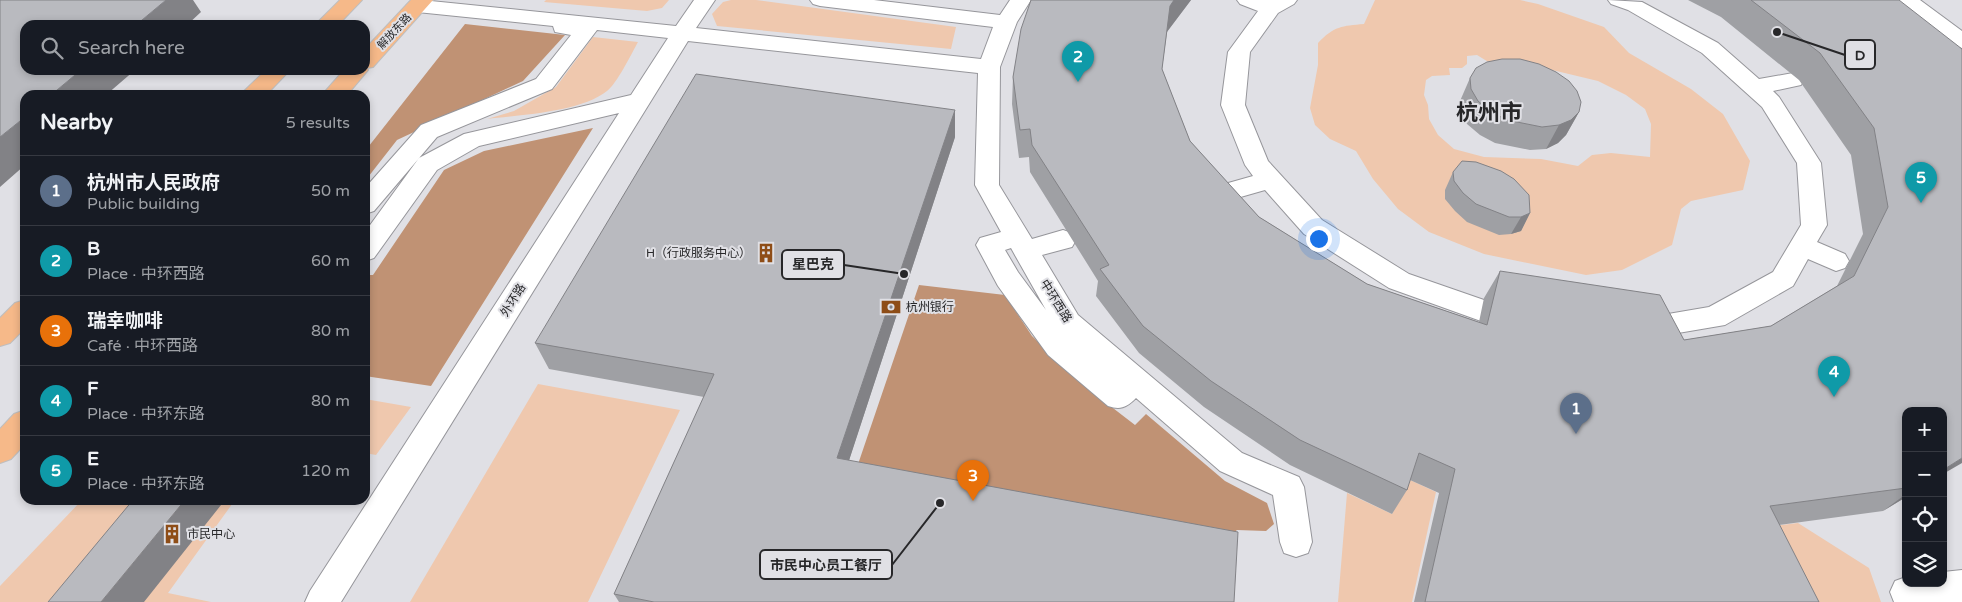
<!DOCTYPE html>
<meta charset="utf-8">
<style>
:root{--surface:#171b24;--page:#242831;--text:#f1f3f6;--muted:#9ea1a6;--line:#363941;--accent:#c4a892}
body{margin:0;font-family:"Varela Round","Noto Sans SC",sans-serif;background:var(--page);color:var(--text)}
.controls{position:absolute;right:15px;bottom:15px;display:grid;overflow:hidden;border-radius:10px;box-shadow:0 2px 8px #0003}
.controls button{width:45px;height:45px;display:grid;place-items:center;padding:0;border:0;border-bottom:1px solid var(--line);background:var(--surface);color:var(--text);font:25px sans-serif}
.you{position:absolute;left:1318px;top:238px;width:18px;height:18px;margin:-12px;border:4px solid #fff;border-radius:50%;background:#1a73e8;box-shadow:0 0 0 8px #1a73e833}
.badge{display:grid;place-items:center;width:32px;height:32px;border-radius:50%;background:var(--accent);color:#fff;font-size:16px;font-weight:700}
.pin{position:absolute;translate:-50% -41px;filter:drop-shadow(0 1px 2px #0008)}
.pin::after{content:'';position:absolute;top:26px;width:18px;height:15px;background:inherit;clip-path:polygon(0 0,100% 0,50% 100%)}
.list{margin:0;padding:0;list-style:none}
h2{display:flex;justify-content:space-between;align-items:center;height:65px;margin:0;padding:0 20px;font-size:21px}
h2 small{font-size:16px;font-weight:400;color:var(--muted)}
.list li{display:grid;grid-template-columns:32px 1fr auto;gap:15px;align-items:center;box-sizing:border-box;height:70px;padding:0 20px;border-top:1px solid var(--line)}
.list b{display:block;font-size:19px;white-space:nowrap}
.list p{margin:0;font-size:16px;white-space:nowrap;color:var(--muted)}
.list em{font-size:16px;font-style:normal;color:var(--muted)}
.icon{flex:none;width:28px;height:28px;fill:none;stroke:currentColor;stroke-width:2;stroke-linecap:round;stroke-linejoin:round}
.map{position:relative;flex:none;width:1962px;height:602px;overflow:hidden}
.search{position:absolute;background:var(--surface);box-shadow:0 2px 8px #0003;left:20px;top:20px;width:350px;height:55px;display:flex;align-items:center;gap:12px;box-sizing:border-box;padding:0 18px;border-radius:15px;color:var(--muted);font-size:19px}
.panel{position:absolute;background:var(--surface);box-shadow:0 2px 8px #0003;left:20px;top:90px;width:350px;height:415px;border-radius:15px}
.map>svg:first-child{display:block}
</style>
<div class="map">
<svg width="1962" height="602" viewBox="0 0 1962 602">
<rect width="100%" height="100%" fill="#e0e0e5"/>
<path fill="#efc8ae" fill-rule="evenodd" d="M546 0H669L662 8 647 11 544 2Z
M731 0H756L956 27 951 49 717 26 712 14 723 2Z
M1375 0H1520L1538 4 1604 27 1629 53 1691 89 1723 114 1750 161 1743 190 1691 201 1681 209 1672 245 1622 270 1586 275 1484 254 1429 232 1398 209 1373 179 1356 151 1330 139 1315 125 1310 108 1318 65V43C1334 26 1342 26 1364 24ZM1477 55 1490 63 1548 69 1598 81 1626 95 1645 109 1651 124 1650 157 1611 153 1592 155 1578 166 1541 159 1484 157 1454 149 1438 135 1429 119 1428 105 1424 95 1426 80 1432 76 1450 75 1449 68H1462L1467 64V56Z
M593 37 638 42C632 53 616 85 607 91 581 112 520 115 487 119L514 111 556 87Z
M538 384 680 410 588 602H410Z
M365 399 411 407 376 455 365 453Z
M1408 479 1436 492 1412 602H1338L1347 493 1392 514Z
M82 500H235L168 593 211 602H0V586Z
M1798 523 1869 568 1881 602H1778L1743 530Z"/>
<path fill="#c09274" d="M465 24 565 35 523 81 397 140 365 181V151Z
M593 128 431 386 365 376V275H373L444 170 484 151Z
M919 285 1005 295 1032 336 1083 385 1135 425 1146 414 1225 481 1267 503 1274 524 1266 531 1237 530 1222 543 854 476Z"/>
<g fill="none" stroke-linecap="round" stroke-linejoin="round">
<defs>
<path id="minor" d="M421 0 676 26 694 0H715L696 28 981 59 993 27 820 6 813 4 810 0H874L1000 15 1010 0H1031L1017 22 1000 67 999 185 1032 239 1063 230 1072 233 1076 240 1072 247 1042 255 1078 315 1242 453 1299 477 1304 487 1312 542 1308 553 1296 557 1284 553 1280 542 1273 495 1220 471 1136 398C1126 408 1120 410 1108 406L1048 355 998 286 976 245 980 238 1001 232 975 185 978 73 688 41 341 602H305L310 591 619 113 479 146 437 170 374 258 365 261V232L419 158 464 134 631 95 668 38 597 30 552 89 437 137 374 211 365 214V188L421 125 536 79 571 35 555 32 553 26 417 12 410 10 406 6 410 2ZM1011 248 1016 257 1046 310 1018 272 1005 250Z
M1237 0H1297L1294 4 1278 13 1250 52 1245 105 1268 161 1322 220 1409 274 1507 308 1528 312 1532 320 1528 328 1518 331 1506 330 1389 288 1304 234 1265 190 1216 204 1207 201 1203 195 1207 189 1253 176 1245 165 1221 105 1228 52 1258 11 1240 4Z
M1608 0 1642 2 1718 43 1759 79 1793 73 1801 75 1804 80 1801 85 1773 91 1779 97 1821 163 1827 225 1817 242 1845 254 1849 261 1845 268 1836 271 1808 259 1793 286 1725 325 1637 340 1627 337 1623 329 1627 321 1709 307 1773 272 1801 225 1797 163 1762 107 1702 53 1628 10 1611 4Z
M1897 0H1920L1962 31V48L1954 46 1900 4Z
M1962 570V602H1894L1890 592 1895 581 1906 577V583H1943V572Z"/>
<path id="major" d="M340 0H362L338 25H315Z
M411 0H433L373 67 367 68 368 70 347 95H322L344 70H365V49Z
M266 70H290L266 95H240Z
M25 300V328L10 343 0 346V318L15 303Z
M25 410V444L11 459 0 463V429L14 414Z"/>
</defs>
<use href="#minor" stroke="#96969b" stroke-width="2"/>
<use href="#major" stroke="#bebebf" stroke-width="2"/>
<use href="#minor" fill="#fff" fill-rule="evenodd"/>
<use href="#major" fill="#f6b989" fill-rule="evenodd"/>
</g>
<path fill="#9fa0a4" d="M1031 0H1191L1167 32 1162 69 1190 141 1259 217 1367 284 1479 322 1484 298 1500 271 1684 340 1771 326 1837 286 1863 234 1851 155 1799 80 1721 17 1688 0H1899L1906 411V497L1883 511 1779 525 1819 602H1414L1439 493 1410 480 1407 490 1392 514 1290 465 1204 407 1139 353 1096 296 1098 281 1030 172 1029 157 1019 158 1012 104 1013 77Z
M1470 78 1579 112 1566 135 1558 143 1546 149 1530 150 1495 143 1480 135 1467 124 1460 113V101Z
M955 110V137L849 460 1234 602H619L614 594 704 397 549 369 535 343Z
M1453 172 1530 213 1521 231 1511 234 1499 235 1467 222 1455 211 1445 199V190Z"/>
<path fill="#828286" d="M166 0H193L201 12 187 25H136Z
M1174 0H1191L1166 33 1170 6Z
M81 70H135L106 95H51Z
M955 110V137L842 482 837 458Z
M1579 112 1566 135 1558 143 1546 149 1559 125Z
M25 117V165L0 187V137Z
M1530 213 1521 231 1511 234 1521 217Z
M1962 458V463L1943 474V470Z
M1906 494V497L1883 511Z
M185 500H225L144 602H101Z"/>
<path fill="#b9babf" stroke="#828286" d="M0 0H166L136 25H25V70H81L51 95H25V117L0 137Z
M1031 0H1174L1170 6 1162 69 1190 141 1259 217 1367 284 1487 325 1500 271 1660 295 1684 340 1771 326 1854 276 1888 207 1874 128 1820 53 1751 0H1899L1962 49V458L1943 470V411H1906V488L1770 506 1819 602H1425L1455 469 1419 453 1407 490 1300 440 1211 381 1143 326 1100 269 1109 265 1032 145 1030 129 1020 130 1013 77 1021 29Z
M1502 59H1520L1539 64 1556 72 1569 81 1577 91 1581 102 1579 112 1571 120 1559 125 1542 127 1507 120 1491 112 1478 101 1471 89 1470 78 1476 68 1487 62Z
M696 74 955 110 837 458 1238 532 1234 602H654L614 594 714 374 535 343Z
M1462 161 1476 162 1501 171 1514 179 1529 195 1530 213 1521 217H1509L1476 204 1463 193 1454 181 1453 172Z
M133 500H185L101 602H48Z"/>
<defs>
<symbol id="building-bare" viewBox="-9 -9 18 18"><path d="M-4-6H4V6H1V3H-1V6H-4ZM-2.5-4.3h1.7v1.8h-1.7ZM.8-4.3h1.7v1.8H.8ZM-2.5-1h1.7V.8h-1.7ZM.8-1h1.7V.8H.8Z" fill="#8e4d17" stroke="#e0e0e5" stroke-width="2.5" paint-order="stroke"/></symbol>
<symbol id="bank-bare" viewBox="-9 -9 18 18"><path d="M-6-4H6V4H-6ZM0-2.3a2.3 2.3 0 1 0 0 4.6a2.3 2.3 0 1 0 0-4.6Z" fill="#8e4d17" stroke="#e0e0e5" stroke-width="2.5" paint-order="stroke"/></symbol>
</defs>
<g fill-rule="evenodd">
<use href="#building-bare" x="752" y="239" width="28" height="28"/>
<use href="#bank-bare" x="877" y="293" width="28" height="28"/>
<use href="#building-bare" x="158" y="520" width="28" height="28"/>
</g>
<g text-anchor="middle" stroke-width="4" stroke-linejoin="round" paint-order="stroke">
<g font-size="11" fill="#272729" stroke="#e0e0e5">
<text transform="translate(394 31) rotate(-47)" y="4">解放东路</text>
</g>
<g font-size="12" fill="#272729" stroke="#e0e0e5" text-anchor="start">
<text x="751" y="257" text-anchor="end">H（行政服务中心）</text>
<text x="906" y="311">杭州银行</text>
<text x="187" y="538">市民中心</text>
</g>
<g font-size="12" fill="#272729" stroke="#e0e0e5">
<text transform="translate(513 300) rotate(-58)" y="4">外环路</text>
<text transform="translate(1056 301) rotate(58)" y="4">中环西路</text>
</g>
<g font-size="22" font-weight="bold" fill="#272729" stroke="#e0e0e5">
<text x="1489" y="120">杭州市</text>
</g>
</g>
<path fill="none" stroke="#272729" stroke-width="2" d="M1777 32L1845 55M904 274L844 265M940 503L892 565"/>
<g fill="#272729" stroke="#e0e0e5" stroke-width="2">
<circle cx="1777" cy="32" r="5"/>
<circle cx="904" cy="274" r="5"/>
<circle cx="940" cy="503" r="5"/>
</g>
<g fill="#e0e0e5" stroke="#272729" stroke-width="2">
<rect x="1845" y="40" width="30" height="29" rx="5"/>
<rect x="782" y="250" width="62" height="29" rx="5"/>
<rect x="760" y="550" width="132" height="29" rx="5"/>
</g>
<g font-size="14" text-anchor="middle" font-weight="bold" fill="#272729">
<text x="1860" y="60">D</text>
<text x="813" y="269">星巴克</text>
<text x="826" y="570">市民中心员工餐厅</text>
</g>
</svg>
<div class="controls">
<button>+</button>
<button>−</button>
<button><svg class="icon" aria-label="locate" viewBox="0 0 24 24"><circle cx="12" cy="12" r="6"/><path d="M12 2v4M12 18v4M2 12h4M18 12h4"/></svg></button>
<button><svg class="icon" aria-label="layers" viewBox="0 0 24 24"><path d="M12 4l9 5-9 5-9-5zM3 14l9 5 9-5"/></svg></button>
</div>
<div class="you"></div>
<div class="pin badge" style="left:1576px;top:434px;background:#5c6f8a">1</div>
<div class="pin badge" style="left:1078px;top:82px;background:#0f9aa8">2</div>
<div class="pin badge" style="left:973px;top:501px;background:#e8710a">3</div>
<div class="pin badge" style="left:1834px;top:397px;background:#0f9aa8">4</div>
<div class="pin badge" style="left:1921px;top:203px;background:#0f9aa8">5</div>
<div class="search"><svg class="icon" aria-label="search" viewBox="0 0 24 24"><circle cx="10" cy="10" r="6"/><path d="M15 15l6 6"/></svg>Search here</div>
<section class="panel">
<h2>Nearby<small>5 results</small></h2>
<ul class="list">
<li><span class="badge" style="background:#5c6f8a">1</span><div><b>杭州市人民政府</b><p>Public building</p></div><em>50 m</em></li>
<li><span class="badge" style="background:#0f9aa8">2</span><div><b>B</b><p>Place · 中环西路</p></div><em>60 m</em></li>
<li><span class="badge" style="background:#e8710a">3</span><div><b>瑞幸咖啡</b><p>Café · 中环西路</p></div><em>80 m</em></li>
<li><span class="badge" style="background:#0f9aa8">4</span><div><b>F</b><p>Place · 中环东路</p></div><em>80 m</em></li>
<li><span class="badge" style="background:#0f9aa8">5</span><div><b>E</b><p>Place · 中环东路</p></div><em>120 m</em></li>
</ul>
</section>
</div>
